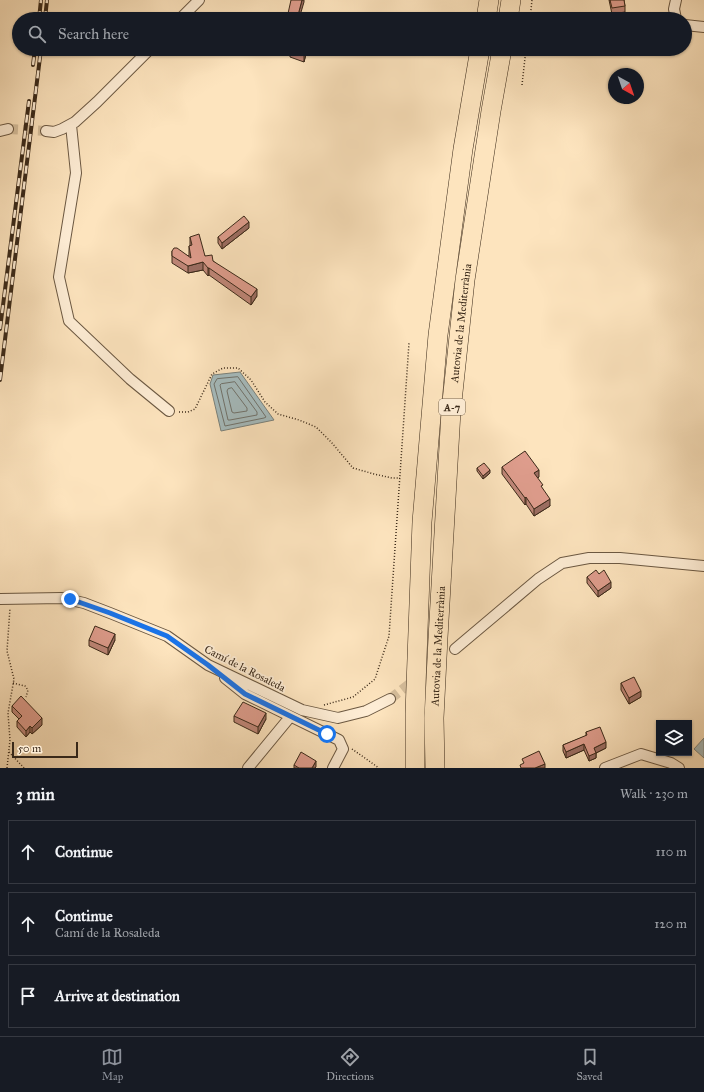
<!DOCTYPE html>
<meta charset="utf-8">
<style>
:root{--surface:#171b24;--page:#20242c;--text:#f1f3f6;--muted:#9ea1a6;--line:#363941;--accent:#8c9099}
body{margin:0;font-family:"IM FELL Great Primer",serif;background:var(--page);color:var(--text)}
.controls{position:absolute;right:12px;bottom:12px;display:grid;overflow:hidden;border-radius:0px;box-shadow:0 1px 3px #0004}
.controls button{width:36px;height:36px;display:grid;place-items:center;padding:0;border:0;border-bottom:1px solid var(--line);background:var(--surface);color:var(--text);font:20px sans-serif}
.compass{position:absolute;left:608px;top:68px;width:36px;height:36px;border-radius:50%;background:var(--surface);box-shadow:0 1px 3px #0004;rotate:140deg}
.scale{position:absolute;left:12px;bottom:10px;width:66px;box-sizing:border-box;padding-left:4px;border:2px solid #3a2919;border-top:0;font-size:11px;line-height:14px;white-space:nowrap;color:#3a2919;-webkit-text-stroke:3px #feedd5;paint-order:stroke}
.stop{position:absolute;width:12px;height:12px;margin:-9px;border:3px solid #1a73e8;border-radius:50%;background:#fff}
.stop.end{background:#1a73e8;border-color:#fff;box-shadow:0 1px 4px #0008}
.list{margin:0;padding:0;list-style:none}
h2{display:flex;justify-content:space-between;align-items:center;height:52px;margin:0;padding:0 16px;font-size:17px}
h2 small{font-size:13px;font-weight:400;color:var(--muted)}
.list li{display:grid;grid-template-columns:26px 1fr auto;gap:12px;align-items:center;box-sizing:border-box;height:64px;margin:0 8px 8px;padding:0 8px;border:1px solid var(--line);border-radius:0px}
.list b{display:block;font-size:15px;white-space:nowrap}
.list p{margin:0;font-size:13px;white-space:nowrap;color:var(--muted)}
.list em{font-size:13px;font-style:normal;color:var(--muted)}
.icon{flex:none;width:22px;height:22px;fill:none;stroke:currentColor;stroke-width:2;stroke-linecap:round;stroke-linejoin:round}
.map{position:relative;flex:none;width:704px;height:768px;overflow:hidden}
.search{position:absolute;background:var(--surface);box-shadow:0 1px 3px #0004;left:12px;right:12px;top:12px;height:44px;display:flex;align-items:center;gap:10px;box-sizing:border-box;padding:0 14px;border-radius:22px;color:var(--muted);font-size:15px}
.sheet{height:268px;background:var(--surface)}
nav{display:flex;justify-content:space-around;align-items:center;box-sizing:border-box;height:56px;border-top:1px solid var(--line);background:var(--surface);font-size:11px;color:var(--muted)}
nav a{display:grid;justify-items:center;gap:2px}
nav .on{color:var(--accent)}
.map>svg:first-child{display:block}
</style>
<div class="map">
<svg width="704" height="768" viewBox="0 0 704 768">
<rect width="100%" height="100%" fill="#fde4be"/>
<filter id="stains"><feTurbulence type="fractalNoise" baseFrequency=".005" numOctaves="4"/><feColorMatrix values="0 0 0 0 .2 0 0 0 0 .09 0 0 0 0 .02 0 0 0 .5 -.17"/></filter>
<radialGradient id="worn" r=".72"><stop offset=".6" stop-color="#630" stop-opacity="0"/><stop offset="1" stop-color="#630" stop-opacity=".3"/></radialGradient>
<path fill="#a5bbbd" stroke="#7a817b" d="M240 372 274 420 221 431 210 384 213 375Z
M704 738V758L694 749Z"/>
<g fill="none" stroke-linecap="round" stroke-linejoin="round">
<path stroke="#70726b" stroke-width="1" d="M238 377 266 417 264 418 225 426 214 384 217 379Z
M235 382 257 412V415L230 420H228L220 385 221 384Z
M232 388 247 408V411L234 413 232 412 227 391 228 389Z"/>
<path stroke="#d6bf9d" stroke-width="10" stroke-dasharray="10 5" stroke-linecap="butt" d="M8 129 46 131
M390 699 416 679"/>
<defs>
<path id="minor" d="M180 19 199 0
M676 19 674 9 676 0
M685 25 704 27
M71 125 76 173 59 277 69 321 130 379 169 411
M0 131 8 129
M46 131 54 132 62 129 75 122 97 102 150 49
M0 599 62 598 84 603 110 613 167 636 208 665 302 710 338 718 366 711 390 699
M455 649 538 579 562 563 589 558H620L704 566
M225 678 245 694 339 740 343 749 333 768
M248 768 290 717
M605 768 641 754 671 763 679 768"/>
<g id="motorway">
<path d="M486 19 489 0"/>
<path d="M508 19 511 0"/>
<path d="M415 768V713L422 522 438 335 463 149 480 49"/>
<path id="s1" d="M435 768 434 718 438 638 451 411 465 280 491 111 502 49"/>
</g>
</defs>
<use href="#minor" stroke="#6b5842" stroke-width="12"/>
<use href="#motorway" stroke="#3a2919" stroke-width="20"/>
<path stroke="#3a2919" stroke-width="1.5" stroke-dasharray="1 2" stroke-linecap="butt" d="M530 19 532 0
M522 85 526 49
M179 412H188L195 409 212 374 223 368H238L251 380 265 402 278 414 299 420 316 427 332 443 353 468 374 474 392 478H400
M13 683 25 686 28 690 26 697
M324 705 353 697 375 679 389 636 409 343
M352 749 379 768
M9 752 24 768
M7 768 10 740 8 713 14 679 7 651 10 608"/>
<use href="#minor" stroke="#feedd5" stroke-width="10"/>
<use href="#motorway" stroke="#fde4be" stroke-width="19"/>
<defs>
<path id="rail" d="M39 19 41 0
M45 19 47 0
M33 65 35 49
M0 329 29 101
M0 380 41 49"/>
</defs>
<use href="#rail" stroke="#3a2919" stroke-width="4"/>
<use href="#rail" stroke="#feedd5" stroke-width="2.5" stroke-dasharray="8" stroke-linecap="butt"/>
</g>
<path fill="#c08779" stroke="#3a2919" d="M609 0H624L625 6V12L612 14Z
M268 49H275L274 53 268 50Z
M306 49V54L304 62 290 57V51Z
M249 228 222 249 218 243V237Z
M190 237 205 256 213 261 257 296 251 305 209 275 208 276 203 270 188 273 172 263V251L189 256V246H190Z
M502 467 539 477 537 478 550 506 534 516 526 504 525 505 502 474Z
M477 468 490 473 483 479 477 471Z
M599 574 611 588 598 597 587 583V577Z
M89 640H115L108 655 89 646Z
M621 683 641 697 629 704 621 690Z
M12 706 42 725 32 734 30 732 26 737 17 727V721L19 719 12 712Z
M234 716 266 719 258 734 234 722Z
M586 732 606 748 596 753V758L589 761 584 750 566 758 563 751V745L586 736Z
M294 765 316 767 315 768H294Z"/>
<path fill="#9c6e63" stroke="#3a2919" d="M302 0H304V2L299 19H297Z
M306 49V54L304 62V55Z
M249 222V228L222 249V243Z
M203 262V270L188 273V266Z
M208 268H209V275L208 276Z
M257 289V296L251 305V297Z
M490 470V473L483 479V476Z
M539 470V477L534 480V473Z
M526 497V504L525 505V498Z
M550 499V506L534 516V509Z
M611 582V588L598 597V591Z
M115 634V640L108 655V648Z
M641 691V697L629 704V698Z
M266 713V719L258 734V727Z
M42 718V725L32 734V728Z
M30 726V732L26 737V731Z
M606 742V748L596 753V758L589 761V756L594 748Z
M584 744V750L566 758V752Z
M316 761V767L315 768H312Z
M545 764V768H535Z"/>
<path fill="#df9d8d" stroke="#3a2919" d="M291 0H302L297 19H291L287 18Z
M610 0H624L625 6 612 8Z
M291 49H306L304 55 290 51Z
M244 216 249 222 222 243 218 237Z
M199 234 205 256 212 255 213 261 257 289 251 297 209 268H208L203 262 188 266 172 256V251L174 248H177L191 258 189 246 192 245 190 237Z
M525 451 539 470 534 473 543 485 541 486 550 499 534 509 526 497 525 498 502 467Z
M484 463 490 470 483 476 477 468Z
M596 570 599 574 604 570 611 582 598 591 587 577Z
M95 626 115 634 108 648 89 640Z
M634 677 641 691 629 698 621 683Z
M21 696 42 718 32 728 30 726 26 731 17 721 22 716 12 706Z
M243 702 266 713 258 727 234 716Z
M600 727 606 742 594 748 596 753 589 756 584 744 566 752 563 745 587 735 586 732Z
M539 751 545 764 535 768H521L520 765 524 763 522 759Z
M301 752 316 761 312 768H299L294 765Z"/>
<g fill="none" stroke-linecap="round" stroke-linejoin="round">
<path stroke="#1a73e8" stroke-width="5" d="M70 599 110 613 167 636 208 665 245 694 327 734"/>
</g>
<g text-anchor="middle" stroke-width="3.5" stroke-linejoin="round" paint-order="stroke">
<rect fill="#feedd5" stroke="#756451" stroke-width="1" x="439" y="399" width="26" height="16" rx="3"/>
<g font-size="10" font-weight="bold" fill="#3a2919">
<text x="452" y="411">A-7</text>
</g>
<g font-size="11" fill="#3a2919" stroke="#feedd5">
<text dy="4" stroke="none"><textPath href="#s1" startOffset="446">Autovia de la Mediterrània</textPath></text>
<text dy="4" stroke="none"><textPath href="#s1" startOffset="122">Autovia de la Mediterrània</textPath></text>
<text transform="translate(245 668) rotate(27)" y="4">Camí de la Rosaleda</text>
</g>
</g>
<rect width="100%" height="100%" filter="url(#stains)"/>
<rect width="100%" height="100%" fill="url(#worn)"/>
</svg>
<div class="controls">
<button><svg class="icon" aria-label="layers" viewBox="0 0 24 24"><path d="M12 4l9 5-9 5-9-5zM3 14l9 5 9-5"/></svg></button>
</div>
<svg class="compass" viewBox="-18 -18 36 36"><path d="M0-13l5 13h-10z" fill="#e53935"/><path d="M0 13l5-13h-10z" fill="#9ea1a6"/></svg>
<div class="scale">50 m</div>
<div class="stop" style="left:327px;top:734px"></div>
<div class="stop end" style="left:70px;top:599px"></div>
<div class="search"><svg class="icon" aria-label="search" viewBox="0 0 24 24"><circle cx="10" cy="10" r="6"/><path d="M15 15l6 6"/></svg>Search here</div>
</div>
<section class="sheet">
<h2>3 min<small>Walk · 230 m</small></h2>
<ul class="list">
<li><svg class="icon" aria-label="ahead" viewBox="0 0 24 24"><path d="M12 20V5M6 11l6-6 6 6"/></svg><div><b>Continue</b></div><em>110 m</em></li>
<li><svg class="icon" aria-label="ahead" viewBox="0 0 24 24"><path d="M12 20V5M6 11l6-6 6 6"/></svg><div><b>Continue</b><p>Camí de la Rosaleda</p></div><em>120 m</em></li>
<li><svg class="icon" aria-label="arrive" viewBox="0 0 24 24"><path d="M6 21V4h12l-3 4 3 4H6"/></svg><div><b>Arrive at destination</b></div></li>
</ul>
</section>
<nav>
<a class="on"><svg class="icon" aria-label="map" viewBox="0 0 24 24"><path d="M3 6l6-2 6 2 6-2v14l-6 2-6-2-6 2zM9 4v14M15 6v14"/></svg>Map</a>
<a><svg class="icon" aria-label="directions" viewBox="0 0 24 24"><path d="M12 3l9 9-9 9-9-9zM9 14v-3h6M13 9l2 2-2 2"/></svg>Directions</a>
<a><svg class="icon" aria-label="saved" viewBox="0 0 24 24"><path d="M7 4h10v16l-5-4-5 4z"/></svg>Saved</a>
</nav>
